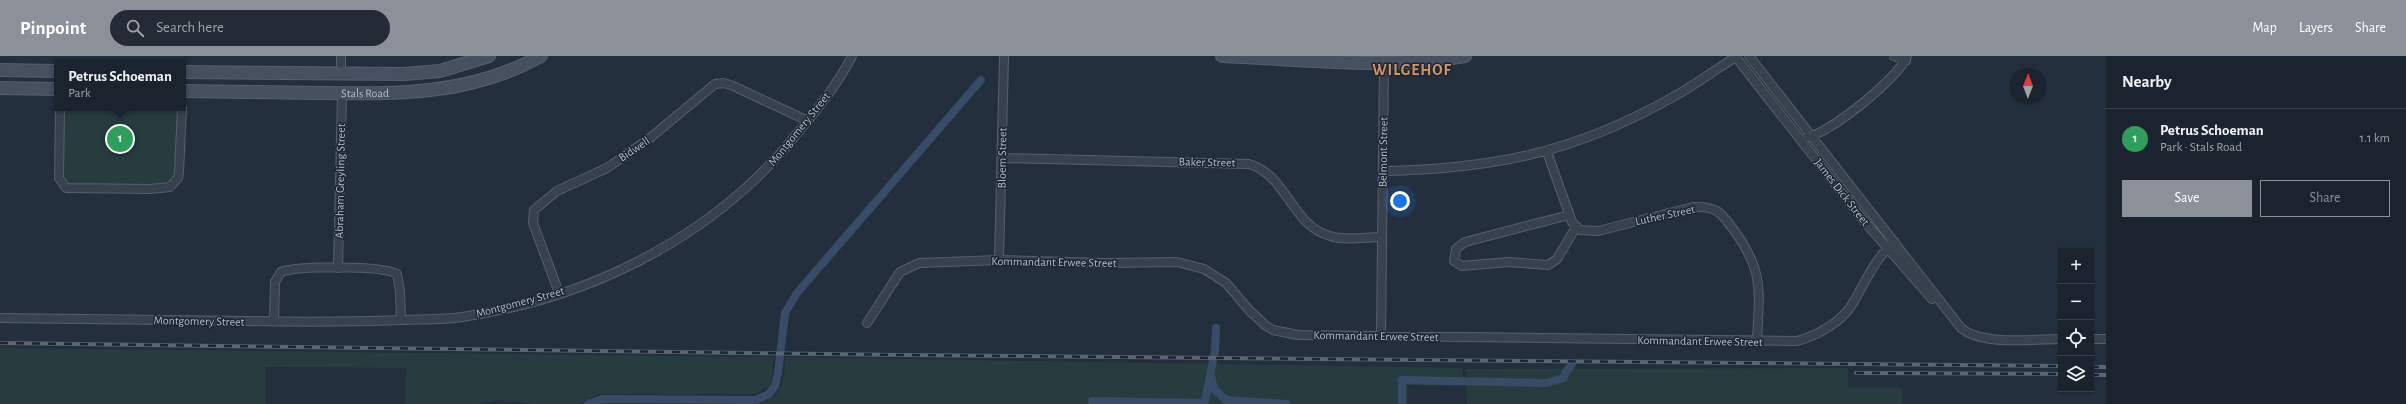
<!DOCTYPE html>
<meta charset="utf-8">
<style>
:root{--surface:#1b232e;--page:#242b36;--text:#f1f3f6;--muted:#a0a4aa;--line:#39404a;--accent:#8c9099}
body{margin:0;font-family:"Alegreya Sans",sans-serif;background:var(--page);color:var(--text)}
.controls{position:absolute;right:12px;bottom:12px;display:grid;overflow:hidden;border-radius:0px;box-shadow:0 1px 3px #0004}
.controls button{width:36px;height:36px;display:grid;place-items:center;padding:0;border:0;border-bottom:1px solid var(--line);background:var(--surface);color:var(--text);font:20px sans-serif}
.compass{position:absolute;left:2010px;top:12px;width:36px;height:36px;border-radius:50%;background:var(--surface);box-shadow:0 1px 3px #0004;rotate:1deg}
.you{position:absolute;left:1400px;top:145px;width:14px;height:14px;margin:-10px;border:3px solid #fff;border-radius:50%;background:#1a73e8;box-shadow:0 0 0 6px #1a73e833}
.badge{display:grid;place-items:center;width:26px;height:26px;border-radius:50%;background:var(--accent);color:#fff;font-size:13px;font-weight:700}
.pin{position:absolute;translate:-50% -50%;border:2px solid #fff;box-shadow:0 1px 4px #0006}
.popup{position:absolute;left:54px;top:3px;width:132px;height:52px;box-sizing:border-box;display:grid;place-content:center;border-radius:0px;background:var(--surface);filter:drop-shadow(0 1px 3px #0005);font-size:13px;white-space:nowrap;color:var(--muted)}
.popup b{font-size:15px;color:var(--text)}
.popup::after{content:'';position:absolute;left:50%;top:100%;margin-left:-8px;border:8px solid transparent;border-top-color:var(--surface)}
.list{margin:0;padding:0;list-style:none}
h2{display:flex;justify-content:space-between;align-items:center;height:52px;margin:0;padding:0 16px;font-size:17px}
h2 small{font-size:13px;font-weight:400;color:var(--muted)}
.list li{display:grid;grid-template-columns:26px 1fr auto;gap:12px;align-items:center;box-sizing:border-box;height:60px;padding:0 16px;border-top:1px solid var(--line)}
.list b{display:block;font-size:15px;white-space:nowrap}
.list p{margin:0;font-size:13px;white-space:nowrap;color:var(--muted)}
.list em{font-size:13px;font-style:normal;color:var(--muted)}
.actions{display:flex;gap:8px;padding:12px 16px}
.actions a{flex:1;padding:9px 0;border:1px solid var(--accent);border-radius:0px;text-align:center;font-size:14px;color:var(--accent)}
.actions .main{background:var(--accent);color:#fff}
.icon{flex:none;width:22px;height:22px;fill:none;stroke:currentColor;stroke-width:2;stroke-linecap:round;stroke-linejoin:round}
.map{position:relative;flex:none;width:2106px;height:348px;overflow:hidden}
header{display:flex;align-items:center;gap:24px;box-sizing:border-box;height:56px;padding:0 20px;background:var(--accent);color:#fff}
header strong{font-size:19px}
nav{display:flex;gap:22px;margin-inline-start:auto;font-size:14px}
.search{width:280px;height:36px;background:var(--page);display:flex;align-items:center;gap:10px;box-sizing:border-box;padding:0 14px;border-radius:22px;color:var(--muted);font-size:15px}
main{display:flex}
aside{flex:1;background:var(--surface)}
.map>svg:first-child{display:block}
</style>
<header>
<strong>Pinpoint</strong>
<div class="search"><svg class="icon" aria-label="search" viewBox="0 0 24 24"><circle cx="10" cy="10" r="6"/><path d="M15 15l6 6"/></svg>Search here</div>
<nav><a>Map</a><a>Layers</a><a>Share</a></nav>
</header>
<main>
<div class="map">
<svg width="2106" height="348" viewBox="0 0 2106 348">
<rect width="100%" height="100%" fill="#242f3e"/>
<path fill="#263c3f" d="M61 52H178V114L170 132 76 133 62 125Z
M0 292 774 301 771 329 755 338H599L579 348H535L497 344 477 348H405L406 312 266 311V348H0Z
M785 301 1463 312V330L1408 329V348H758C785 339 784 327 785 301Z
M1848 312V332H1902V348H1467L1466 313Z"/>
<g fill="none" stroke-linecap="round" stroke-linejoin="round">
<path stroke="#394c67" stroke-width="8" d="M1211 320 1214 333 1226 344 1287 348
M1092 345 1199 347 1205 345 1215 295 1216 272
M588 348 602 343 756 344 769 338 775 330 778 317 785 257 797 237 981 24
M1402 348V324L1546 327 1564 322 1565 317 1572 308"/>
<defs>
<path id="street" d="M1735 0 1864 165 1932 243
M1749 0 1961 272C1982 290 2034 283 2061 283
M1894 0 1906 5
M341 18V0
M60 52 59 122 66 132 150 133 170 131 178 122 179 116 182 52
M1807 81C1828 79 1901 20 1907 0
M1547 96 1572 166 1580 174 1598 175 1693 151C1716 150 1720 155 1733 173 1765 216 1759 235 1757 285
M1002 102 1249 108C1287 119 1292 170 1330 180 1345 185 1366 181 1382 181
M1383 115C1494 113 1576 96 1673 41 1695 29 1715 14 1737 0
M1569 159 1465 186 1456 193 1454 205 1462 210 1508 206 1548 209 1557 203 1576 171
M999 204 1004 0
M338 212 342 38
M559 237 533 167 534 154 557 135 607 112 650 82 715 28 723 27 731 29 808 65
M0 262C83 263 165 264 248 265 299 266 350 266 401 264 421 263 442 264 462 261 585 243 703 186 785 92 809 63 835 34 852 0
M274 266 275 226 281 216C298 210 382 209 397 218L400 235 401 264
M867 267 900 216 919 207 999 204 1105 207 1177 206 1204 213 1226 227 1249 254 1266 270 1273 274 1298 279 1797 285C1816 280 1840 267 1851 250 1865 228 1874 202 1895 186
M1381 280 1384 7
M2091 283H2106"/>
<g id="secondary">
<path d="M1222 0C1301 3 1387 14 1465 0"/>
<path d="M0 14 57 15"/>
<path d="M183 16 404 18 440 15 489 0"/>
<path d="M0 32 57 33"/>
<path id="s1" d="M183 35C227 36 272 36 316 37 395 38 469 40 541 0"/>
</g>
</defs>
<use href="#street" stroke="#565f6c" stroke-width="10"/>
<use href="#secondary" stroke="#565f6c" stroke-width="14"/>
<use href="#street" stroke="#38414e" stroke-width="8"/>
<use href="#secondary" stroke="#465061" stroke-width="12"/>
<defs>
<path id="rail" d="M0 287 903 299 2061 310
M2091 311H2106
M1856 317 2061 318
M2091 319H2106"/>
</defs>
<use href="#rail" stroke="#5a6575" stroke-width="4"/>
<use href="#rail" stroke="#1d2633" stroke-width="2.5" stroke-dasharray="8" stroke-linecap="butt"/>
</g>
<g text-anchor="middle" stroke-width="3" stroke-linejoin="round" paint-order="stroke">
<g font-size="12" fill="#b4bcc9" stroke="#1d2633">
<text dy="4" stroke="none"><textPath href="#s1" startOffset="182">Stals Road</textPath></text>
<text transform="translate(799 73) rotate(-51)" y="4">Montgomery Street</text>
<text transform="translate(634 93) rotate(-34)" y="4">Bidwell</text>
<text transform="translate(1383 96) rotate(-89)" y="4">Belmont Street</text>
<text transform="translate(1002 102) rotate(-89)" y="4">Bloem Street</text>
<text transform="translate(1207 106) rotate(1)" y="4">Baker Street</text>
<text transform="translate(340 125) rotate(-89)" y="4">Abraham Greyling Street</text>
<text transform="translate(1842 136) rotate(52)" y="4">James Dick Street</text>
<text transform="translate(1665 159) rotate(-12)" y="4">Luther Street</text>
<text transform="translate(1054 206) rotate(1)" y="4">Kommandant Erwee Street</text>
<text transform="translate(520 246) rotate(-15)" y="4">Montgomery Street</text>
<text transform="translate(199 265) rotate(1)" y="4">Montgomery Street</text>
<text transform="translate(1376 280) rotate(1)" y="4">Kommandant Erwee Street</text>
<text transform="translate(1700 285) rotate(1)" y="4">Kommandant Erwee Street</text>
</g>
<g font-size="16" font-weight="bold" letter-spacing="1" fill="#d59563" stroke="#1d2633">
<text x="1412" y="19">WILGEHOF</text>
</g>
</g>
</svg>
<div class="controls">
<button>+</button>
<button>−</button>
<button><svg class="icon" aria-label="locate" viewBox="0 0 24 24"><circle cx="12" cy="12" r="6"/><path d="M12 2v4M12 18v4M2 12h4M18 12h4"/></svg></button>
<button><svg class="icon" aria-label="layers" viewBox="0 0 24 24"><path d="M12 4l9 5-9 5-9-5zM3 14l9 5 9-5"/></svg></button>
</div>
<svg class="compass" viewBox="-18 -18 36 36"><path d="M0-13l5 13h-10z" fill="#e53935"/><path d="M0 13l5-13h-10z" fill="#a0a4aa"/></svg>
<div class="you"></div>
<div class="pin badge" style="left:120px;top:83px;background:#2e9e5b">1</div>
<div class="popup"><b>Petrus Schoeman</b>Park</div>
</div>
<aside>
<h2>Nearby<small></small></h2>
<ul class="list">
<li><span class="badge" style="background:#2e9e5b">1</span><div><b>Petrus Schoeman</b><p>Park · Stals Road</p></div><em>1.1 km</em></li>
</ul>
<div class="actions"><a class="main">Save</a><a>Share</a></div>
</aside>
</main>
